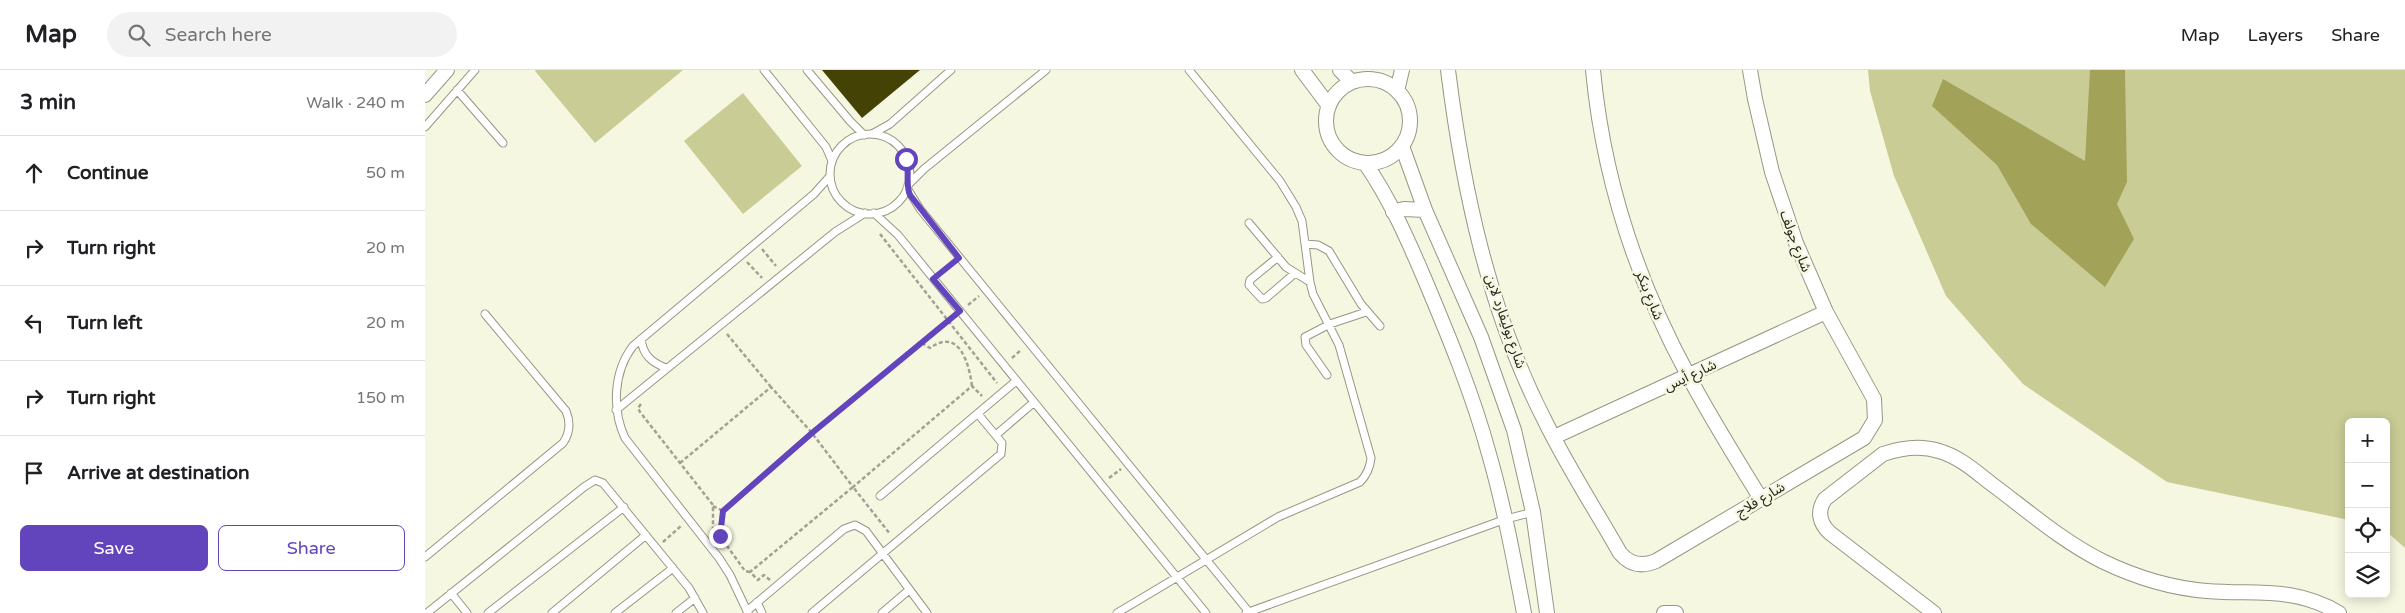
<!DOCTYPE html>
<meta charset="utf-8">
<style>
:root{--surface:#fff;--page:#f2f2f2;--text:#202124;--muted:#757577;--line:#e0e0e0;--accent:#6244bd}
body{margin:0;font-family:"Varela Round","Noto Sans Arabic",sans-serif;background:var(--page);color:var(--text)}
.controls{position:absolute;right:15px;bottom:15px;display:grid;overflow:hidden;border-radius:8px;box-shadow:0 2px 12px #0003}
.controls button{width:45px;height:45px;display:grid;place-items:center;padding:0;border:0;border-bottom:1px solid var(--line);background:var(--surface);color:var(--text);font:25px sans-serif}
.stop{position:absolute;width:15px;height:15px;margin:-11px;border:4px solid #6244bd;border-radius:50%;background:#fff}
.stop.end{background:#6244bd;border-color:#fff;box-shadow:0 1px 5px #0008}
.list{margin:0;padding:0;list-style:none}
h2{display:flex;justify-content:space-between;align-items:center;height:65px;margin:0;padding:0 20px;font-size:21px}
h2 small{font-size:16px;font-weight:400;color:var(--muted)}
.list li{display:grid;grid-template-columns:32px 1fr auto;gap:15px;align-items:center;box-sizing:border-box;height:75px;padding:0 20px;border-top:1px solid var(--line)}
.list b{display:block;font-size:19px;white-space:nowrap}
.list em{font-size:16px;font-style:normal;color:var(--muted)}
.actions{display:flex;gap:10px;padding:15px 20px}
.actions a{flex:1;padding:11px 0;border:1px solid var(--accent);border-radius:8px;text-align:center;font-size:18px;color:var(--accent)}
.actions .main{background:var(--accent);color:#fff}
.icon{flex:none;width:28px;height:28px;fill:none;stroke:currentColor;stroke-width:2;stroke-linecap:round;stroke-linejoin:round}
.map{position:relative;flex:none;width:1980px;height:543px;overflow:hidden}
header{display:flex;align-items:center;gap:30px;box-sizing:border-box;height:70px;padding:0 25px;background:var(--surface);border-bottom:1px solid var(--line)}
header strong{font-size:24px}
nav{display:flex;gap:28px;margin-inline-start:auto;font-size:18px}
.search{width:350px;height:45px;background:var(--page);display:flex;align-items:center;gap:12px;box-sizing:border-box;padding:0 18px;border-radius:28px;color:var(--muted);font-size:19px}
main{display:flex}
aside{flex:1;background:var(--surface)}
.map>svg:first-child{display:block}
</style>
<header>
<strong>Map</strong>
<div class="search"><svg class="icon" aria-label="search" viewBox="0 0 24 24"><circle cx="10" cy="10" r="6"/><path d="M15 15l6 6"/></svg>Search here</div>
<nav><a>Map</a><a>Layers</a><a>Share</a></nav>
</header>
<main>
<aside>
<h2>3 min<small>Walk · 240 m</small></h2>
<ul class="list">
<li><svg class="icon" aria-label="ahead" viewBox="0 0 24 24"><path d="M12 20V5M6 11l6-6 6 6"/></svg><div><b>Continue</b></div><em>50 m</em></li>
<li><svg class="icon" aria-label="right" viewBox="0 0 24 24"><path d="M7 20v-9h11M14 6l5 5-5 5"/></svg><div><b>Turn right</b></div><em>20 m</em></li>
<li><svg class="icon" aria-label="left" viewBox="0 0 24 24"><path d="M17 20v-9H6M10 6l-5 5 5 5"/></svg><div><b>Turn left</b></div><em>20 m</em></li>
<li><svg class="icon" aria-label="right" viewBox="0 0 24 24"><path d="M7 20v-9h11M14 6l5 5-5 5"/></svg><div><b>Turn right</b></div><em>150 m</em></li>
<li><svg class="icon" aria-label="arrive" viewBox="0 0 24 24"><path d="M6 21V4h12l-3 4 3 4H6"/></svg><div><b>Arrive at destination</b></div></li>
</ul>
<div class="actions"><a class="main">Save</a><a>Share</a></div>
</aside>
<div class="map">
<svg width="1980" height="543" viewBox="0 0 1980 543">
<rect width="100%" height="100%" fill="#f6f7e1"/>
<path fill="#cacc95" d="M111 0H258L170 73 110 1Z
M1443 0H1980V478L1961 461V352H1924V450L1742 412 1598 314 1521 226 1469 106 1445 21Z
M318 23 377 96 318 144 259 71Z"/>
<path fill="#a2a359" d="M1665 0H1700L1702 112 1692 134 1709 169 1680 217 1606 154 1572 95 1507 36 1518 9 1660 91Z"/>
<path fill="#444305" d="M397 0H495L437 48Z"/>
<g fill="none" stroke-linecap="round" stroke-linejoin="round">
<defs>
<path id="lane" d="M339 0 401 77 407 91
M382 0 425 51 439 65
M32 20 78 73
M0 57 50 0
M447 64 465 54 526 0
M405 104a40 40 0 1 1 80 0a40 40 0 1 1-80 0Z
M483 115 499 99 621 0
M482 118 495 139 824 542
M449 143 473 165 781 543
M824 153 861 197 885 212
M880 174 893 175 904 181 936 234 955 256
M853 187 825 210 824 215 837 229 841 228 869 204
M216 269C218 285 226 292 241 298
M902 305 881 275 880 267 905 254 941 242
M191 340 410 162 440 143
M571 365 608 333
M455 426 591 311
M0 487 138 373C145 363 146 353 141 341L60 244
M26 523 42 543
M332 532 337 543
M322 541 419 459 430 455 441 461 502 543
M2 543 159 417 170 410 178 413 264 518 278 543
M63 543 199 437
M127 543 221 465
M190 543 248 498
M251 543 270 528
M323 543 305 505 294 488 200 368C187 340 188 302 208 276L389 124 405 106
M387 543 576 384 577 373 553 344
M457 543 484 520
M692 543 853 447 935 412C942 405 945 398 946 388L914 275 888 224 885 212 877 151 871 137 855 111 764 0
M821 543 1081 449 1108 442"/>
<path id="street" d="M877 0 904 36
M915 0 927 12
M1023 0C1038 120 1064 242 1120 351 1142 396 1170 439 1195 483 1205 495 1217 497 1231 491L1439 368 1450 350 1449 329 1401 242 1371 173 1347 102 1330 29 1325 0
M1168 0C1178 107 1212 211 1263 305 1285 347 1311 388 1336 429
M901 51a42 42 0 1 1 84 0a42 42 0 1 1-84 0Z
M972 21 977 0
M0 25 22 0
M977 76 1000 140 1056 267 1089 360 1108 442 1122 543
M940 93C965 129 983 170 1000 210 1024 267 1048 325 1064 384 1079 436 1089 490 1099 543
M968 142 979 139 1000 140
M1129 367 1401 242
M1239 543H1251
M1509 543 1405 463C1394 453 1392 441 1400 429L1458 384C1476 378 1495 375 1514 381 1535 387 1551 402 1568 415 1603 441 1637 471 1677 491 1710 507 1745 518 1782 521 1831 525 1869 516 1914 543"/>
</defs>
<use href="#lane" stroke="#969784" stroke-width="9"/>
<use href="#street" stroke="#969784" stroke-width="16"/>
<path stroke="#a1a292" stroke-width="2.5" stroke-dasharray="4 2.5" stroke-linecap="butt" d="M455 164 572 313
M337 179 351 196
M322 192 337 208
M517 202 527 194
M543 235 554 226
M302 264 346 317
M497 273 505 278C534 257 544 293 547 316
M587 288 596 280
M216 334 213 338 215 342 288 435V463
M255 393 346 317 387 363 428 417 547 316 557 326
M684 408 696 399
M288 436 298 441
M238 472 256 456
M325 502 320 501 295 466 298 441 387 363 525 249
M345 510 339 505 333 510 325 502 428 417 465 464"/>
<use href="#lane" stroke="#fff" stroke-width="7"/>
<use href="#street" stroke="#fff" stroke-width="14"/>
</g>
<g fill="none" stroke-linecap="round" stroke-linejoin="round">
<path stroke="#6244bd" stroke-width="6" d="M295 466 298 441 387 363 535 241 508 209 534 188 485 125C480 114 485 101 481 89"/>
</g>
<g text-anchor="middle" stroke-width="5" stroke-linejoin="round" paint-order="stroke">
<g font-size="14" fill="#24251d" stroke="#f6f7e1">
<text transform="translate(1371 171) rotate(69)" y="5">شارع جولف</text>
<text transform="translate(1225 225) rotate(68)" y="5">شارع بنكر</text>
<text transform="translate(1081 251) rotate(71)" y="5">شارع بوليفارد لاين</text>
<text transform="translate(1265 305) rotate(-25)" y="5">شارع أيس</text>
<text transform="translate(1335 429) rotate(-31)" y="5">شارع فلاج</text>
</g>
</g>
</svg>
<div class="controls">
<button>+</button>
<button>−</button>
<button><svg class="icon" aria-label="locate" viewBox="0 0 24 24"><circle cx="12" cy="12" r="6"/><path d="M12 2v4M12 18v4M2 12h4M18 12h4"/></svg></button>
<button><svg class="icon" aria-label="layers" viewBox="0 0 24 24"><path d="M12 4l9 5-9 5-9-5zM3 14l9 5 9-5"/></svg></button>
</div>
<div class="stop" style="left:481px;top:89px"></div>
<div class="stop end" style="left:295px;top:466px"></div>
</div>
</main>
